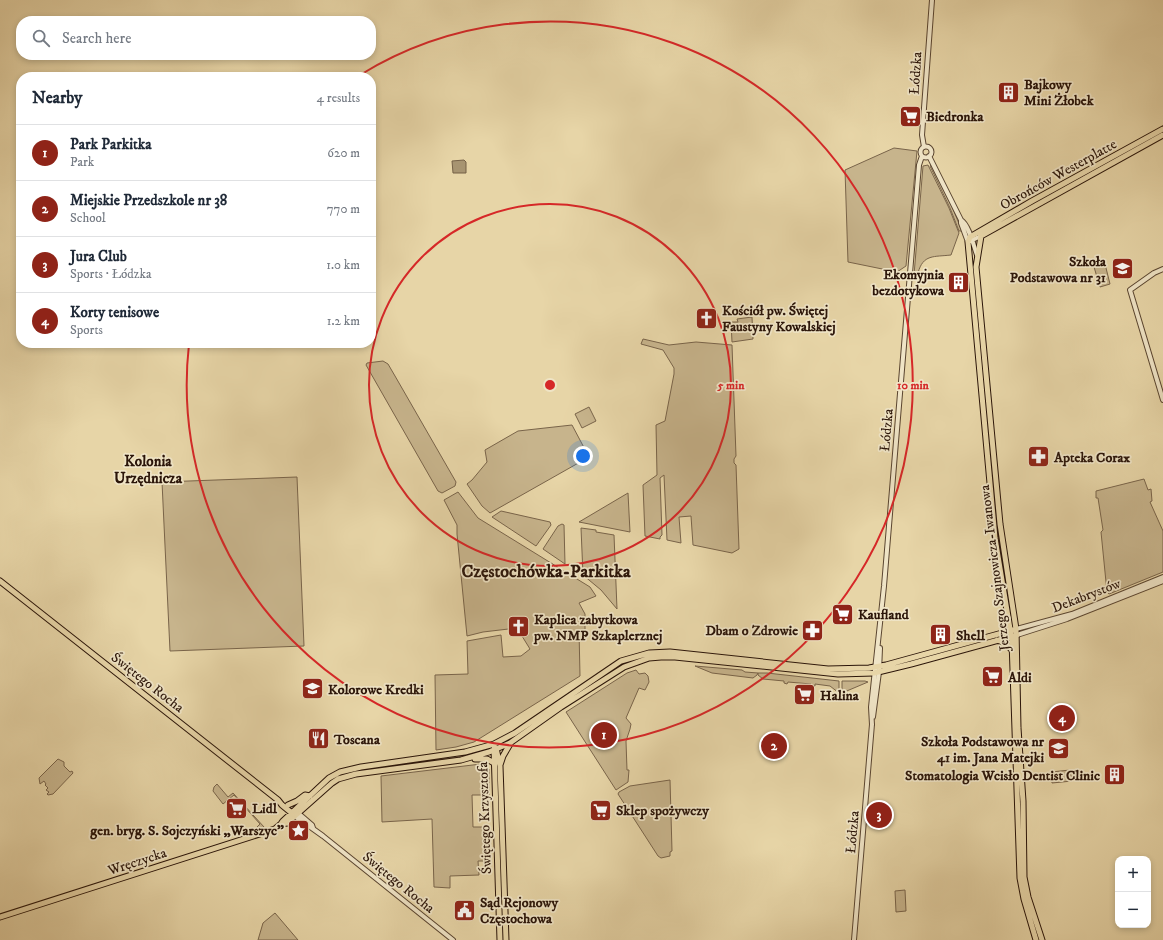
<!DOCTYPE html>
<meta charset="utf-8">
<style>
:root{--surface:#fff;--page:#f6f6f7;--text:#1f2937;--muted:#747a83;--line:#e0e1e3;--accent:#8f2418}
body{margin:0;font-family:"IM FELL DW Pica",serif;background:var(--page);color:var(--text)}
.controls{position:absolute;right:12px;bottom:12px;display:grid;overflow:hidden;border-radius:8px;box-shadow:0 2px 6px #0003}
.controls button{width:36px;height:36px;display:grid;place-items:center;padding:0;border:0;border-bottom:1px solid var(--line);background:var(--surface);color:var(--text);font:20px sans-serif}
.you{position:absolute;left:583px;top:456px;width:14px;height:14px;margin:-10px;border:3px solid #fff;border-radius:50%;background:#1a73e8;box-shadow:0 0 0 6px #1a73e833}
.badge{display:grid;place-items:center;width:26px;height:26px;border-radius:50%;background:var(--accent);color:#fff;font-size:13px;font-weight:700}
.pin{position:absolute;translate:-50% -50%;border:2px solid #fff;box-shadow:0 1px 4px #0006}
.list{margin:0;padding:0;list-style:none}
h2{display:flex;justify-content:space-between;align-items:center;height:52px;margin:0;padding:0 16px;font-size:17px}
h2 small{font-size:13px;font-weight:400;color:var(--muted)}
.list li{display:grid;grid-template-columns:26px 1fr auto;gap:12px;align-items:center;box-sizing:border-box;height:56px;padding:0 16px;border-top:1px solid var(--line)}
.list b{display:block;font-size:15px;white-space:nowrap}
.list p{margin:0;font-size:13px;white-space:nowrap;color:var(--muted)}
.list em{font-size:13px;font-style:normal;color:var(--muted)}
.icon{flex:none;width:22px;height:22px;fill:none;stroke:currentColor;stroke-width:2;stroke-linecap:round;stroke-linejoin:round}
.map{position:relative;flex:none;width:1163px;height:940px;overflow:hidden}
.search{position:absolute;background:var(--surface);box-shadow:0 2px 6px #0003;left:16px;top:16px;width:360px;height:44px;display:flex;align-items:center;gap:10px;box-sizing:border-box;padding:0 14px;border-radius:16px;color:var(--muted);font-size:15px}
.panel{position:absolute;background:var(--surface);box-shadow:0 2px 6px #0003;left:16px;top:72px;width:360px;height:276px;border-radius:16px}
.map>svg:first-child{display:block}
</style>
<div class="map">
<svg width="1163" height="940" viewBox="0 0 1163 940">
<rect width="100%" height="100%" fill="#e7d5a7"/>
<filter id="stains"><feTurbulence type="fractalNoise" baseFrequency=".005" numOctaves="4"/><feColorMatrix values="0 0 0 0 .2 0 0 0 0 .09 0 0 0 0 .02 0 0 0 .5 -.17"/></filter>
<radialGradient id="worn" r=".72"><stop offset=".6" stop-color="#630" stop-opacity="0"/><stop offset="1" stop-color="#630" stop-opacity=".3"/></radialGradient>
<path fill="#c7b48c" stroke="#79644a" d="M894 148 917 151 906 266 897 272 848 262 845 170Z
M928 165 949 208 959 233 951 255C934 257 923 254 918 273L914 275 923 166Z
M931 165 951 204 962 231H959L950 208 930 166Z
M1105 264 1110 284 1100 287 1094 267Z
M752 317 753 339 732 342 731 322H738L737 319Z
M643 339 669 345 696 342 732 345 736 456 734 459V463L736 465 739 549 732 553 693 545 691 516 679 517 681 543 667 540 664 475 660 478 662 535 660 537V539L645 536 643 485 657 475 656 425 665 421 674 374V368L663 350 641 344Z
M383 361 388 364 395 376 456 482 455 486 442 493 438 491 366 365 367 363Z
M589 407 596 421 582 428 575 414Z
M572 425 589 457 490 513 482 506 467 484 472 480 487 462 485 450 518 431Z
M297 477 304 646 170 651 162 482Z
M1144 479 1148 490 1151 489 1152 501 1150 502 1163 531V572L1109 594 1107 592 1101 532 1103 530 1098 498H1096V491Z
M458 492 478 518 590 587 596 596 579 603 585 614V630H579L580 676 474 742 456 747 436 750 435 675 468 674 467 641 501 635 503 657 521 656 530 649 517 628 483 632 467 636 457 534V525L444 500Z
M628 493 630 532 579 522Z
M501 511 550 522 551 525 536 546 492 517Z
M562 524 564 525 565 564 543 549 558 526Z
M581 528 596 530V532L614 535 617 609 601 590 583 575Z
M695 666 742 670 745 672 758 673 757 675 753 678 712 673Z
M636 670 639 674 645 673 648 676 649 682 645 690 639 688 626 718 631 724 630 729 626 741 627 770H629L628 782 616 790 566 712 627 673Z
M758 673H767L839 681V693L830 686 815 684V686H811V684L788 682 787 684 784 683V681L763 679 758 675Z
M842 681H865L868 682 842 693Z
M1069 711 1071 724 1056 727 1054 712Z
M484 750V752L475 755 339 776V775L349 771 456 755Z
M58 759 64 762V766L70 772 72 771 73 773 53 794 48 795 47 794 49 792 46 790 48 788 45 785 46 784 44 781 40 784 39 778Z
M481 764 489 769V795H472L473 827H483L485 861H478L479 875 450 876V888L434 887 432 819 382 822 381 776Z
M1070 770 1072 781 1052 783 1051 772Z
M670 780 672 851 670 852V856L661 858 658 856 618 794 619 792 630 786Z
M217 784 228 797 233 793 264 827 248 832 253 828 254 830 260 824 234 795 223 804 213 791 214 787Z
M905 890 906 911 896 912 895 891Z
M275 913 298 940H258L263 923Z"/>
<path fill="#a79471" stroke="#756147" d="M464 160 466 162V173H453L452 161Z"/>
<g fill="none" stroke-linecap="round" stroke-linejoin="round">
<defs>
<path id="minor" d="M920.5 152a5.5 5.5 0 1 1 11 0a5.5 5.5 0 1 1-11 0Z
M924 147 922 135 932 0
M929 156 961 220C969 225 974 247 977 255
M961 220V223L968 242 981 236
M1163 269 1154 273 1130 290 1163 400
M1016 629 1072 614 1163 577
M1017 635 1067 619 1163 581
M873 717 879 672 880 648
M872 725 871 707 884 586 919 165 922 156
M298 813 312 825 313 828
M295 816 323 836 453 940
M287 823 291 824 300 820
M854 940 872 724"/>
<path id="major" d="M0 581 278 800 282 805 293 814
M997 640 1005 643 1012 650
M496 748 500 766 506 940
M494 749 500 940
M475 759H487L494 763
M500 765 503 756 510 744
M288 805 297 801 305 795 310 796
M281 824 283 821 329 778 340 772 361 767 465 752 494 744 515 733 621 661 649 653 670 652 828 669 869 668 886 665 1013 630
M0 917 275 829 281 824 287 823 332 783 338 779 356 774 461 760 489 752 510 743 561 707 624 667 649 658 661 657H675L838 674 874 673 911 664 1017 635
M1036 940 1024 899 1020 878 1012 641 995 538 968 242 970 237 1032 201 1163 129
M1042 940 1028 897 1024 877 1023 801 1018 728 1016 629 1000 524 976 267 981 236 1163 135"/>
</defs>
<use href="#minor" stroke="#5a4530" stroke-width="6"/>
<use href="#major" stroke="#2b1509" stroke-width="7"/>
<use href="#minor" stroke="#efe4c6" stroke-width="4"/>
<use href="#major" stroke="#e7d5a7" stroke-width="5"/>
</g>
<g fill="none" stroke="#d62828" stroke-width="2">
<circle cx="550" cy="385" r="181"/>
<path d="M360 75A363 363 0 1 1 189 344"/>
</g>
<defs>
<symbol id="building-square" viewBox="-11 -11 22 22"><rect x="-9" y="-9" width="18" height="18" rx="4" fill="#8f2418" stroke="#efe4c6"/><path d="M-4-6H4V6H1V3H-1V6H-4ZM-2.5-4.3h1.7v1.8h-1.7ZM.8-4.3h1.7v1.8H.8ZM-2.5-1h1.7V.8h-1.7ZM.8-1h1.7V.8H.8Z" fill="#fff"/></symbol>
<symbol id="supermarket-square" viewBox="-11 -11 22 22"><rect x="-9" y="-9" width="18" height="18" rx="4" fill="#8f2418" stroke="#efe4c6"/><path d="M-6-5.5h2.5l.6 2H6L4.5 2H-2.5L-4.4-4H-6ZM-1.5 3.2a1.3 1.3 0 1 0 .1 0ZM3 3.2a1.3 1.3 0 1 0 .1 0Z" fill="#fff"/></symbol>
<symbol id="school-square" viewBox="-11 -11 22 22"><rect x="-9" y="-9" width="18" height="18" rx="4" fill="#8f2418" stroke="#efe4c6"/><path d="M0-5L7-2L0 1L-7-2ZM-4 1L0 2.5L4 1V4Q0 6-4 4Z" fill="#fff"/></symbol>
<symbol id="church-square" viewBox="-11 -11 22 22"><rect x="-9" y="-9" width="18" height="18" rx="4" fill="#8f2418" stroke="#efe4c6"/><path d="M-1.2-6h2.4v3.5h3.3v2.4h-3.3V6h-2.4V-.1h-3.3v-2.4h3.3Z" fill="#fff"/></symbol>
<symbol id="pharmacy-square" viewBox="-11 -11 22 22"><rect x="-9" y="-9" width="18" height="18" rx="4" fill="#8f2418" stroke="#efe4c6"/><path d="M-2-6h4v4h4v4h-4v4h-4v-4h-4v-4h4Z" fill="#fff"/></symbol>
<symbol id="restaurant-square" viewBox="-11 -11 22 22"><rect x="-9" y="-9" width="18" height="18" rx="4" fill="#8f2418" stroke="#efe4c6"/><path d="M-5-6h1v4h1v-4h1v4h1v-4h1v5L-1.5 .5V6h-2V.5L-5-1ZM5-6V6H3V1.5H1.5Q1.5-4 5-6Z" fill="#fff"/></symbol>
<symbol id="sight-square" viewBox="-11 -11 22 22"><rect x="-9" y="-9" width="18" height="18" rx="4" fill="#8f2418" stroke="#efe4c6"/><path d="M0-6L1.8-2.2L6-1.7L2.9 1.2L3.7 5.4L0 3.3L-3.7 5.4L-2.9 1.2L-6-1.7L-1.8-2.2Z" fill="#fff"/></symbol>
<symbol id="civic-square" viewBox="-11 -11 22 22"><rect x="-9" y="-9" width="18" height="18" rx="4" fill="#8f2418" stroke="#efe4c6"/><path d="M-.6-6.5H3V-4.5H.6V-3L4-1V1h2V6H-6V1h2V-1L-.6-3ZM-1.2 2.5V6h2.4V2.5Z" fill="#fff"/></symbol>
</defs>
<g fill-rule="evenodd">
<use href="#building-square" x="996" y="80" width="25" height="25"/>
<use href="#supermarket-square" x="898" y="104" width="25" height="25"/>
<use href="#school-square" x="1110" y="256" width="25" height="25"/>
<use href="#building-square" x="946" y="270" width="25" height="25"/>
<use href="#church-square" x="694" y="306" width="25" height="25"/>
<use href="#pharmacy-square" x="1026" y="444" width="25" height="25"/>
<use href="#supermarket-square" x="830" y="602" width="25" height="25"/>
<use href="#church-square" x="506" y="614" width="25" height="25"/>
<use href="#pharmacy-square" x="800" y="618" width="25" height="25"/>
<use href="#building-square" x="928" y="622" width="25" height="25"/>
<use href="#supermarket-square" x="980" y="664" width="25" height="25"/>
<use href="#school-square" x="300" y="676" width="25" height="25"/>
<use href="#supermarket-square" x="792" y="682" width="25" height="25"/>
<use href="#restaurant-square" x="306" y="726" width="25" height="25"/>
<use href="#school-square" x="1046" y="736" width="25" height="25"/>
<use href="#building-square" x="1102" y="762" width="25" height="25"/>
<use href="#supermarket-square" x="224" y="796" width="25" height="25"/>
<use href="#supermarket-square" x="588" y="798" width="25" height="25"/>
<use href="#sight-square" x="286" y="818" width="25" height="25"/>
<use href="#civic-square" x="452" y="898" width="25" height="25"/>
</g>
<g text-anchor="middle" stroke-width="3.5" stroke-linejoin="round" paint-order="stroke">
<g font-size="14" fill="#2b1509" stroke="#efe4c6">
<text transform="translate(915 73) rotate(-86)" y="5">Łódzka</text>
<text transform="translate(1058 174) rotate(-29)" y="5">Obrońców Westerplatte</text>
<text transform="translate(886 430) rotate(-85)" y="5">Łódzka</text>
<text transform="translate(994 568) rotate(-97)" y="5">Jerzego Szajnowicza-Iwanowa</text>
<text transform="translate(1086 595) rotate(-21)" y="5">Dekabrystów</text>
<text transform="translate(148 682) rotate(38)" y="5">Świętego Rocha</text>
<text transform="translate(484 818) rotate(-92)" y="5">Świętego Krzysztofa</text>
<text transform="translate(852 832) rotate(-85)" y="5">Łódzka</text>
<text transform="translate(137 861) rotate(-18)" y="5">Wręczycka</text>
<text transform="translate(399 882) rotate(39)" y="5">Świętego Rocha</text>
</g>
<g font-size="14" font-weight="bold" fill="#2b1509" stroke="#efe4c6" text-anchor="start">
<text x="1024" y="89">Bajkowy<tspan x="1024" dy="16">Mini Żłobek</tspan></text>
<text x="926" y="121">Biedronka</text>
<text x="1106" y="266" text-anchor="end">Szkoła<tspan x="1106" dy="16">Podstawowa nr 31</tspan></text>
<text x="944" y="279" text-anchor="end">Ekomyjnia<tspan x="944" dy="16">bezdotykowa</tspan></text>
<text x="722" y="315">Kościół pw. Świętej<tspan x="722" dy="16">Faustyny Kowalskiej</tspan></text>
<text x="1054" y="462">Apteka Corax</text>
<text x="858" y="619">Kaufland</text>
<text x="534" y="624">Kaplica zabytkowa<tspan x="534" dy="16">pw. NMP Szkaplerznej</tspan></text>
<text x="798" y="635" text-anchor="end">Dbam o Zdrowie</text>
<text x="956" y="640">Shell</text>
<text x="1008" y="682">Aldi</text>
<text x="328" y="694">Kolorowe Kredki</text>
<text x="820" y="700">Halina</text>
<text x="334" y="744">Toscana</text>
<text x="1044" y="746" text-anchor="end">Szkoła Podstawowa nr<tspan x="1044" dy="16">41 im. Jana Matejki</tspan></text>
<text x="1100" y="780" text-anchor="end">Stomatologia Wcisło Dentist Clinic</text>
<text x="252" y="813">Lidl</text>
<text x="616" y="815">Sklep spożywczy</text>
<text x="284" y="835" text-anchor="end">gen. bryg. S. Sojczyński „Warszyc"</text>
<text x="480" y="907">Sąd Rejonowy<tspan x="480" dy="16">Częstochowa</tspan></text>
</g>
<g font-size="15" font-weight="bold" fill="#2b1509" stroke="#efe4c6">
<text x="148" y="466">Kolonia<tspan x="148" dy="17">Urzędnicza</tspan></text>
</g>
<g font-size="18" font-weight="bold" fill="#2b1509" stroke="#efe4c6">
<text x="546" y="577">Częstochówka-Parkitka</text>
</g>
</g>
<circle cx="550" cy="385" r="6" fill="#d62828" stroke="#efe4c6" stroke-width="2"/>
<g font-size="12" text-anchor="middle" font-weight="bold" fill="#d62828" stroke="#efe4c6" stroke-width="3.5" stroke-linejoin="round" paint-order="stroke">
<text x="731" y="389">5 min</text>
<text x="913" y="389">10 min</text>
</g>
<rect width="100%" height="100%" filter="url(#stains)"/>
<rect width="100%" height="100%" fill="url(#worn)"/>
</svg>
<div class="controls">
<button>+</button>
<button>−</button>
</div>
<div class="you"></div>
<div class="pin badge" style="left:604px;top:735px">1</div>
<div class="pin badge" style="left:774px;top:746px">2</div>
<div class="pin badge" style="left:879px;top:815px">3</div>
<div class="pin badge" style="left:1062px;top:718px">4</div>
<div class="search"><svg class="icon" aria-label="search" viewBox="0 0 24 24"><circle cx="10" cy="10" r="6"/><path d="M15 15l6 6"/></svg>Search here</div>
<section class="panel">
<h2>Nearby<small>4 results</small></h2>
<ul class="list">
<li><span class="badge">1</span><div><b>Park Parkitka</b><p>Park</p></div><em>620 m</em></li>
<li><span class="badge">2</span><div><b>Miejskie Przedszkole nr 38</b><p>School</p></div><em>770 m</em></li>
<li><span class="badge">3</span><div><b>Jura Club</b><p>Sports · Łódzka</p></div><em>1.0 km</em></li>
<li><span class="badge">4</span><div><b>Korty tenisowe</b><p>Sports</p></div><em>1.2 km</em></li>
</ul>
</section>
</div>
